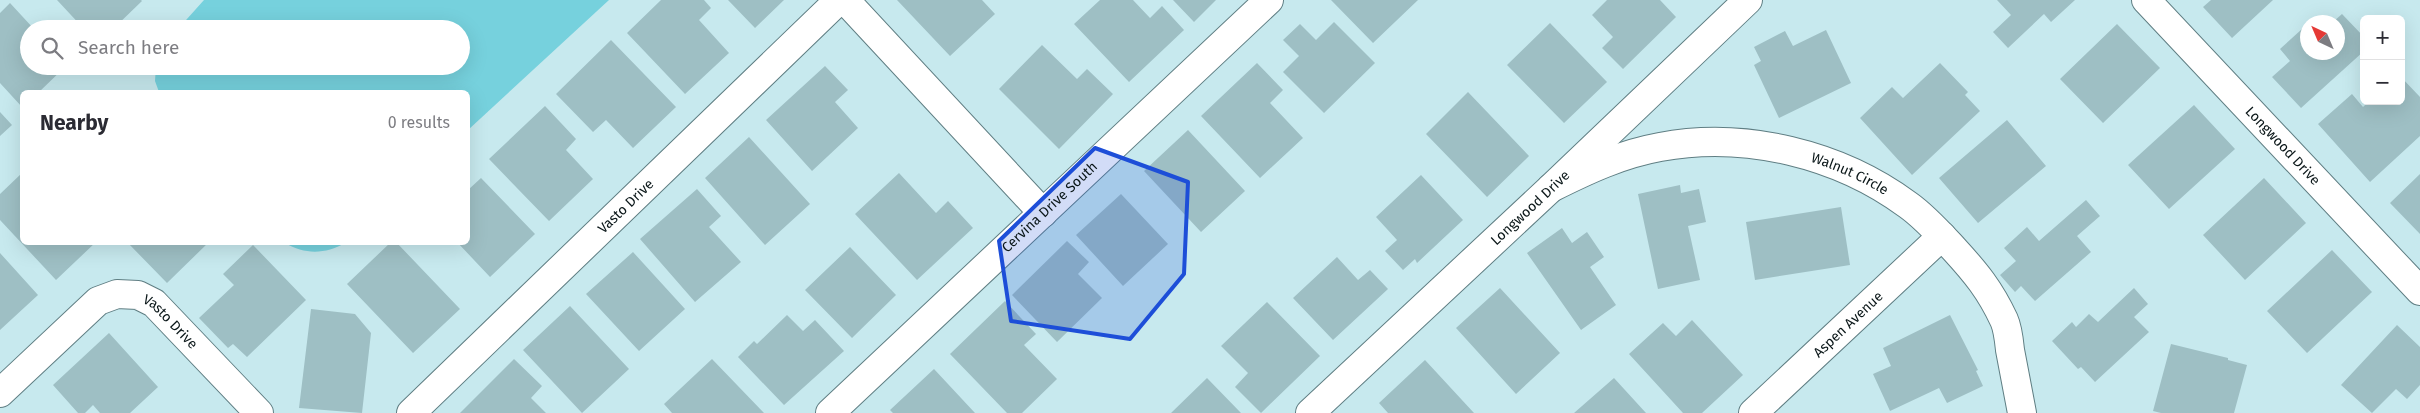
<!DOCTYPE html>
<meta charset="utf-8">
<style>
:root{--surface:#fff;--page:#f7f7f7;--text:#2b2b33;--muted:#7c7c81;--line:#e1e1e2}
body{margin:0;font-family:"Fira Sans",sans-serif;background:var(--page);color:var(--text)}
.controls{position:absolute;right:15px;top:15px;display:grid;overflow:hidden;border-radius:8px;box-shadow:0 5px 20px #0002}
.controls button{width:45px;height:45px;display:grid;place-items:center;padding:0;border:0;border-bottom:1px solid var(--line);background:var(--surface);color:var(--text);font:25px sans-serif}
.compass{position:absolute;left:2300px;top:15px;width:45px;height:45px;border-radius:50%;background:var(--surface);box-shadow:0 5px 20px #0002;rotate:316deg}
.list{margin:0;padding:0;list-style:none}
h2{display:flex;justify-content:space-between;align-items:center;height:65px;margin:0;padding:0 20px;font-size:21px}
h2 small{font-size:16px;font-weight:400;color:var(--muted)}
.icon{flex:none;width:28px;height:28px;fill:none;stroke:currentColor;stroke-width:2;stroke-linecap:round;stroke-linejoin:round}
.map{position:relative;flex:none;width:2420px;height:413px;overflow:hidden}
.search{position:absolute;background:var(--surface);box-shadow:0 5px 20px #0002;left:20px;top:20px;width:450px;height:55px;display:flex;align-items:center;gap:12px;box-sizing:border-box;padding:0 18px;border-radius:28px;color:var(--muted);font-size:19px}
.panel{position:absolute;background:var(--surface);box-shadow:0 5px 20px #0002;left:20px;top:90px;width:450px;height:155px;border-radius:8px}
.map>svg:first-child{display:block}
</style>
<div class="map">
<svg width="2420" height="413" viewBox="0 0 2420 413">
<rect width="100%" height="100%" fill="#c7e9ee"/>
<path fill="#76d1dd" d="M204 0H609L468 130V92H159L155 81 156 66H461V29H178Z
M285 243H345C326 254 305 255 285 243Z"/>
<path fill="#9ebfc4" d="M57 0H141L142 1 113 29H84Z
M661 0H704L711 8 699 20 729 53 685 94 627 33Z
M728 0H784L755 28Z
M897 0H982L995 14 950 56Z
M1100 0H1133L1150 18 1162 6 1184 30 1129 82 1074 24Z
M1173 0H1216L1194 22Z
M1331 0H1418L1373 43Z
M1607 0H1660L1676 17 1623 69 1602 48 1613 37 1592 15Z
M1997 0H2075L2051 22 2044 14 2008 48 1993 32 2011 15Z
M2211 0H2273L2232 38 2203 7Z
M10 3 34 29H29V66H66L39 92H22V107L0 83V13Z
M2342 14 2364 37V51L2301 108 2272 77 2290 61 2280 49 2302 29 2308 35V52H2338V22H2333Z
M1334 22 1375 63 1324 113 1283 72 1299 56 1283 40 1300 24 1316 40Z
M1550 23 1607 82 1564 123 1507 65Z
M2117 24 2160 68 2103 123 2060 79Z
M1826 30 1851 83 1779 118 1754 65 1761 61 1754 47 1785 31 1793 46Z
M611 40 676 107 633 148 606 120 593 132 556 94Z
M1042 45 1077 79 1087 69 1113 94 1059 149 999 89Z
M1257 63 1283 90 1270 103 1303 138 1260 178 1201 116Z
M1940 63 1968 92 1965 95 1980 111 1912 175 1860 118 1892 87 1903 98Z
M825 66 848 90 835 102 858 128 812 171 766 120Z
M2401 77 2420 97V136L2370 182 2318 124 2352 94 2363 107 2369 101H2401Z
M1468 92 1529 156 1487 197 1426 134Z
M2194 105 2235 149 2169 209 2128 165Z
M545 106 576 139 566 150 593 179 549 221 489 159Z
M0 112 12 125 0 136Z
M2007 120 2046 166 1978 223 1939 178Z
M1188 130 1245 191 1201 232 1144 171Z
M749 137 810 204 765 245 705 178Z
M22 173V242H96L56 280 0 220V194Z
M899 173 936 213 948 201 973 228 917 280 855 214Z
M2420 174V234L2390 203Z
M1421 175 1463 220 1417 263 1415 259 1403 270 1385 251 1397 240 1376 217Z
M481 178 535 234 490 277 457 242H468V190Z
M2264 178 2306 223 2245 280 2203 235Z
M1680 185 1681 193 1699 189 1706 222 1688 226 1700 280 1658 289 1638 194Z
M697 189 721 216 709 227 741 262 695 302 640 239Z
M1121 194 1168 244 1123 286 1076 235Z
M2086 200 2100 216 2077 236 2091 252 2035 301 2021 286 2015 292 2000 275 2016 261 2004 248 2027 227 2039 241Z
M1841 207 1850 265 1755 280 1746 222Z
M1562 228 1572 243 1587 232 1604 257 1590 267 1616 305 1581 330 1527 253Z
M1067 241 1089 262 1078 274 1102 298 1057 342 1012 295Z
M127 242H209L167 283Z
M391 242H396L460 309 413 353 347 284Z
M253 245 306 300 247 357 233 344 228 348 199 318 234 285 223 274Z
M850 247 896 295 852 338 805 290Z
M2332 250 2372 292 2307 353 2267 311Z
M633 252 685 309 639 351 586 294Z
M0 253 38 295 0 330Z
M1337 257 1358 280 1370 270 1388 289 1333 340 1293 298Z
M1500 288 1560 353 1516 394 1456 328Z
M2134 288 2148 304 2134 317 2149 332 2095 382 2081 367 2078 369 2052 341 2072 322 2076 327 2089 314 2098 322Z
M1005 301 1036 334 1024 345 1057 379 1022 413H1007L950 354Z
M1267 302 1320 356 1261 413 1235 387 1248 373 1221 346Z
M570 306 629 369 582 413 523 350Z
M311 309 355 314 371 333 362 413 299 408Z
M787 315 803 331 815 320 844 351 784 405 738 357 754 341 757 344Z
M1950 315 1978 370 1976 371 1983 386 1947 403 1939 388 1890 411 1873 374 1891 366 1883 348Z
M1692 320 1743 375 1702 413H1683L1629 354 1663 323 1676 336Z
M2397 325 2420 347V385L2407 399 2396 389 2372 413 2341 385Z
M109 333 158 387 130 413H100L93 405 85 413H78L53 385Z
M2171 344 2228 358V360L2247 365 2234 413H2161L2153 411Z
M514 359 542 386 531 398 546 413H460Z
M712 359 764 413H672L664 404Z
M1425 360 1474 413H1388L1379 403Z
M934 369 975 413H893L890 410Z
M1207 378 1241 413H1171Z
M1614 378 1646 413H1574Z"/>
<g fill="none" stroke-linecap="round" stroke-linejoin="round">
<defs>
<g id="street">
<path d="M845 0 1043 213"/>
<path id="s1" d="M2146 0 2420 291"/>
<path id="s2" d="M1551 188C1587 170 1621 154 1660 147 1745 131 1839 154 1908 205 1925 217 1940 234 1954 249 1976 273 1990 290 2004 320 2008 329 2009 340 2010 350 2014 371 2018 392 2022 413"/>
<path id="s3" d="M0 393 98 301 117 294 138 295 154 303 259 413"/>
<path id="s4" d="M411 413 839 0"/>
<path id="s5" d="M830 413 1269 0"/>
<path id="s6" d="M1310 413 1551 188 1748 0"/>
<path id="s7" d="M1753 413 1942 236"/>
</g>
</defs>
<use href="#street" stroke="#5f7e83" stroke-width="30"/>
<use href="#street" stroke="#fff" stroke-width="28"/>
</g>
<path fill="#1d4ed8" fill-opacity="0.2" stroke="#1d4ed8" stroke-width="4" stroke-linejoin="round" d="M1095 148 1188 182 1184 274 1130 339 1011 321 999 241Z"/>
<g text-anchor="middle" stroke-width="4" stroke-linejoin="round" paint-order="stroke">
<g font-size="14" fill="#0a1618" stroke="#d4f6fb">
<text dy="5" stroke="none"><textPath href="#s1" startOffset="200">Longwood Drive</textPath></text>
<text dy="5" stroke="none"><textPath href="#s2" startOffset="312">Walnut Circle</textPath></text>
<text dy="5" stroke="none"><textPath href="#s4" startOffset="298">Vasto Drive</textPath></text>
<text dy="5" stroke="none"><textPath href="#s5" startOffset="301">Cervina Drive South</textPath></text>
<text dy="5" stroke="none"><textPath href="#s6" startOffset="301">Longwood Drive</textPath></text>
<text dy="5" stroke="none"><textPath href="#s3" startOffset="218">Vasto Drive</textPath></text>
<text dy="5" stroke="none"><textPath href="#s7" startOffset="130">Aspen Avenue</textPath></text>
</g>
</g>
</svg>
<div class="controls">
<button>+</button>
<button>−</button>
</div>
<svg class="compass" viewBox="-18 -18 36 36"><path d="M0-13l5 13h-10z" fill="#e53935"/><path d="M0 13l5-13h-10z" fill="#7c7c81"/></svg>
<div class="search"><svg class="icon" aria-label="search" viewBox="0 0 24 24"><circle cx="10" cy="10" r="6"/><path d="M15 15l6 6"/></svg>Search here</div>
<section class="panel">
<h2>Nearby<small>0 results</small></h2>
<ul class="list">
</ul>
</section>
</div>
